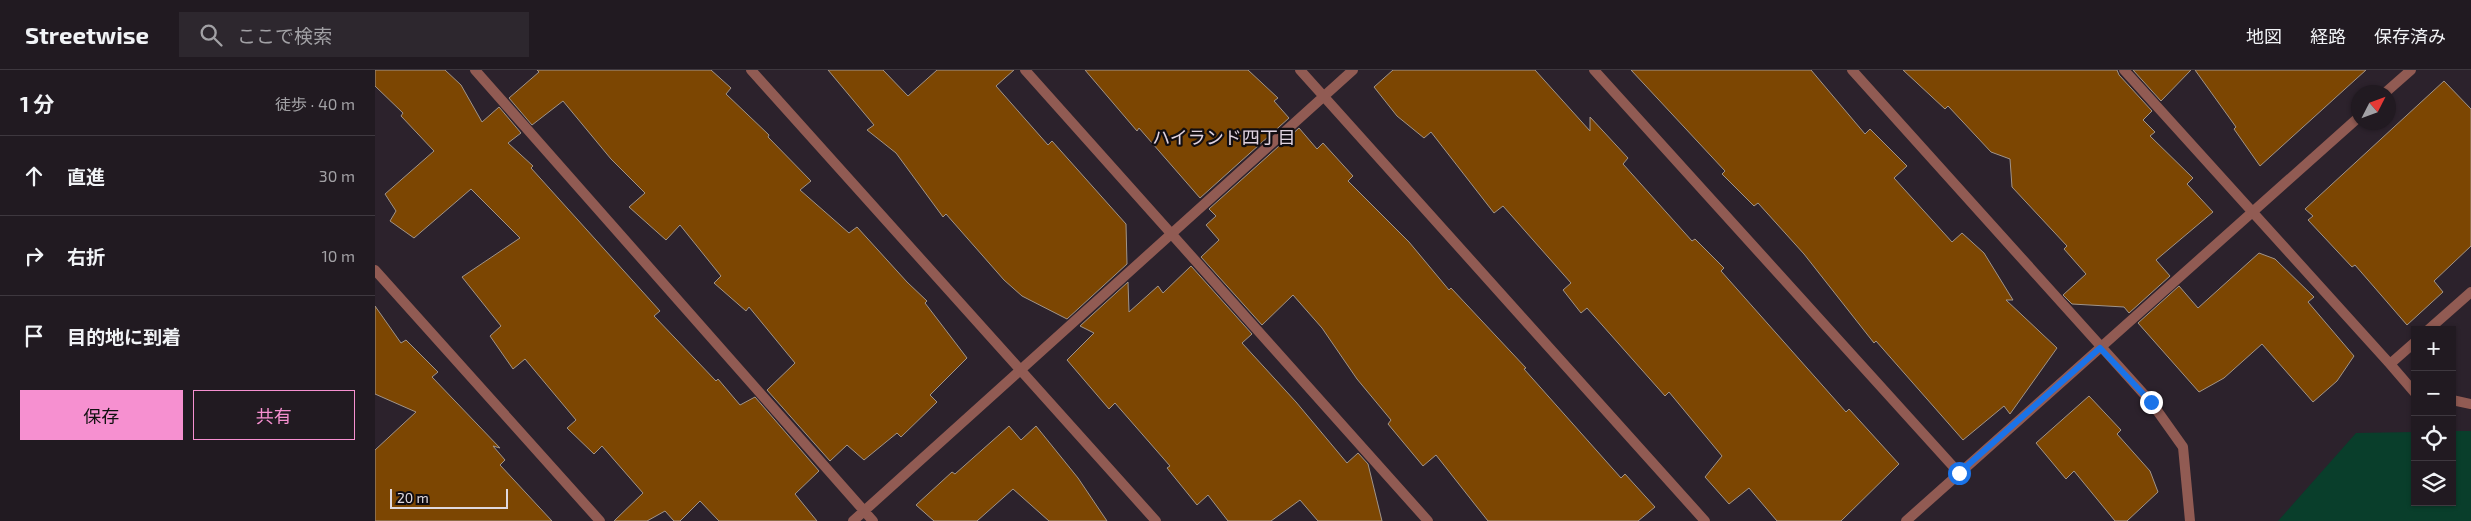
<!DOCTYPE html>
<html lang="ja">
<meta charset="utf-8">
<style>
:root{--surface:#211a21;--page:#2d272e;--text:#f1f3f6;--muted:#a2a1a5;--line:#3e383f;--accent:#f690d0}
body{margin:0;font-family:"Exo 2","Noto Sans JP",sans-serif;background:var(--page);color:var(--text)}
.controls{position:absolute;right:15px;bottom:15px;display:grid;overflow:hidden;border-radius:0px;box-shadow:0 1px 4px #0004}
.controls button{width:45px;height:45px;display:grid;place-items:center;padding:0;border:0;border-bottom:1px solid var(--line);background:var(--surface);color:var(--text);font:25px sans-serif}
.compass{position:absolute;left:1976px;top:15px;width:45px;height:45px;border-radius:50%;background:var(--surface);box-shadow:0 1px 4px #0004;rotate:48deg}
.scale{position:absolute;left:15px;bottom:12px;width:118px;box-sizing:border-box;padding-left:5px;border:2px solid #e0d9df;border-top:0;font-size:14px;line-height:18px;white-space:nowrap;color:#e0d9df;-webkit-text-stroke:4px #110d11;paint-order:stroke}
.stop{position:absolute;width:15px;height:15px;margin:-11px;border:4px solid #1a73e8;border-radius:50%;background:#fff}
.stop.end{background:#1a73e8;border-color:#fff;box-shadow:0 1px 5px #0008}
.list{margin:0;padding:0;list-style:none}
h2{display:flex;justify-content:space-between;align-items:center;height:65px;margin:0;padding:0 20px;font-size:21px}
h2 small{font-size:16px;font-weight:400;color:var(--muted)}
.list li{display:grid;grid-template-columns:32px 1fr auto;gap:15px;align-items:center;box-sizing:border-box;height:80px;padding:0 20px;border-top:1px solid var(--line)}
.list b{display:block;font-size:19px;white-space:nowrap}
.list em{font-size:16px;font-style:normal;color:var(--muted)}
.actions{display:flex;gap:10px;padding:15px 20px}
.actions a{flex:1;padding:11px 0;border:1px solid var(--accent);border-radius:0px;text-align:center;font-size:18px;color:var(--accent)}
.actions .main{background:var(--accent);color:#111}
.icon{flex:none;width:28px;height:28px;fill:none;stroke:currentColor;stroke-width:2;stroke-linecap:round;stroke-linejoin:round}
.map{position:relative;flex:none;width:2096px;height:451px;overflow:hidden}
header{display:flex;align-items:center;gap:30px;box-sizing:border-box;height:70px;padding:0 25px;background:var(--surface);border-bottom:1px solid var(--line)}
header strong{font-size:24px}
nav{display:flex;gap:28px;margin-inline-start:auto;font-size:18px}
.search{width:350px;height:45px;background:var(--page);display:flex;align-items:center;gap:12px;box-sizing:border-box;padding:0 18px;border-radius:0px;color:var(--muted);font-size:19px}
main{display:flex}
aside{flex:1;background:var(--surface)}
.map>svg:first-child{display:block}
</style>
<header>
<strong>Streetwise</strong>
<div class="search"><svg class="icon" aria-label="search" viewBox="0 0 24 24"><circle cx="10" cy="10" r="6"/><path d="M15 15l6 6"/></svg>ここで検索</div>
<nav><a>地図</a><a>経路</a><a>保存済み</a></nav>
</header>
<main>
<aside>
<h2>1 分<small>徒歩 · 40 m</small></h2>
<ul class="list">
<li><svg class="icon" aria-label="ahead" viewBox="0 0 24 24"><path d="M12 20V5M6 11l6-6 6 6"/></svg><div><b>直進</b></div><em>30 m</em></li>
<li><svg class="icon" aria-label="right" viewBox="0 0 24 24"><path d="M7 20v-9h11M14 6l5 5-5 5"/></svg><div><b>右折</b></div><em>10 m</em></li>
<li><svg class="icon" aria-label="arrive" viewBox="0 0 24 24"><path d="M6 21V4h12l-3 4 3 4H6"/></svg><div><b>目的地に到着</b></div></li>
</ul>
<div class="actions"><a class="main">保存</a><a>共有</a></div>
</aside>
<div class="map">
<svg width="2096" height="451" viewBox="0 0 2096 451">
<rect width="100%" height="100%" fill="#2c222c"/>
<path fill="#093e2b" d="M2077 361H2096V451H1903L1981 363 2040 362V432H2077Z"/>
<path fill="#7c4602" stroke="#a19489" d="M0 0H70L86 15 107 52 124 37 146 63 133 73 158 96 156 98 285 241 279 246 341 311 343 309 365 335 380 327 444 401 420 424 442 451H344L325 431 305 451H299L290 441 272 451H239L268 423 227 376 219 384 192 358 201 350 150 289 138 299 115 266 126 256 87 207 145 168 96 119 39 168 15 151 21 141 10 124 59 81 26 46 28 43 0 16Z
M162 0H336L356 18 351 24 394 65 393 67 436 111 425 120 474 163 482 157 532 212 552 231 550 233 592 288 555 325 562 332 526 367 522 363 489 390 472 375 455 391 392 320 420 293 374 237 371 241 339 213 346 206 305 155 291 170 254 137 270 123 236 89 188 31 157 55 134 28 164 2Z
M453 0H508L533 26 562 0H639L621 16 673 75 677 71 751 154 752 194 692 249 647 226 629 210 571 144 568 147 521 83 492 60 499 55Z
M710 0H873L903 28 899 31 914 48 825 128 764 58 762 61Z
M1018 0H1160L1215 61V47L1253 88 1248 94 1317 171 1320 169 1349 198 1346 201 1471 342 1474 339 1524 394 1466 451H1402L1374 418 1354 434 1330 407 1347 386 1294 322 1290 326 1212 238 1206 243 1188 220 1196 213 1128 136 1119 143 1056 62 1049 68 1022 46 999 17Z
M1256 0H1436L1490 64 1495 59 1532 96 1519 108 1577 172 1587 163 1609 183 1638 230H1631L1682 278 1635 344 1629 336 1588 370 1501 271 1499 273 1429 184 1383 133 1379 136 1347 104 1350 101Z
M1528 0H1742L1744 5 1777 41 1768 50 1780 62 1775 66 1818 108 1812 114 1838 142 1781 190 1795 206 1754 243 1749 237 1697 234 1688 225 1711 204 1689 179 1692 176 1637 117 1635 89 1616 82 1573 36 1570 39Z
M1758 0H1816L1786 31Z
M1820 0H1991L1885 96 1859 59 1861 57Z
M2069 11 2096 39V176L2059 211 2068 222 2032 255 1980 195 1977 197 1933 150 1938 146 1930 139Z
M924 58 942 79 948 73 978 106 973 111 1034 172 1074 220 1076 218 1151 298 1149 299 1246 408 1250 404 1280 437 1263 451H1113L1061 385 1048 396 1013 354 1016 350 982 309 947 258 918 225 887 255 826 187 844 170 831 155 841 146 834 139Z
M1884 183 1900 189 1939 227 1933 232 1979 286 1962 311 1938 332 1887 274 1849 308 1824 322 1763 253 1804 216 1823 238Z
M816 196 877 264 867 273 921 332 972 393 983 383 993 394 1007 451H943L925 430 896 451H853L833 425 822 435 792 398 795 396 740 333 734 339 692 290 719 263 705 256 753 212 754 242 783 216 788 223Z
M0 236 26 273 31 270 63 302 57 307 125 378 118 376 130 390 125 395 177 451H0V380L41 342 0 324Z
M1714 326 1746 360 1742 364 1775 401 1783 422 1752 451H1740L1699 401 1691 409 1661 373Z
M634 356 646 370 661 356 703 408 732 451H674L638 419 602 451H559L541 435 577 402 580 404Z"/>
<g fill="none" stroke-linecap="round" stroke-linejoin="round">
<path stroke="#915b53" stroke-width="10" d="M100 0 498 451
M376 0 781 451
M650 0 1053 451
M925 0 1330 451
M1219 0 1584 403
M1477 0 1776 332 1808 377 1815 451
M1749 0 2015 294 2040 272
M2011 22 2036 0
M0 200 225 451
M2053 260 2096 222
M2015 294 2040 323
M2077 330 2096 334
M478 451 978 0
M1531 451 1984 47"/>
</g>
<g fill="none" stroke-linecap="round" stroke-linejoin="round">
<path stroke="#1a73e8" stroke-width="6" d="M1584 403 1725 278 1776 332"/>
</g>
<g text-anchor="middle" stroke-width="4.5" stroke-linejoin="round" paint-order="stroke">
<g font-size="18" fill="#e0d3e0" stroke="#110d11">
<text x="849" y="74">ハイランド四丁目</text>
</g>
</g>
</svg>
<div class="controls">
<button>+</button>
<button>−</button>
<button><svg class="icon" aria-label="locate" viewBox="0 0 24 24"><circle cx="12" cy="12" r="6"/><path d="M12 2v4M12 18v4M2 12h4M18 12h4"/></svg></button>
<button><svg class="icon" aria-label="layers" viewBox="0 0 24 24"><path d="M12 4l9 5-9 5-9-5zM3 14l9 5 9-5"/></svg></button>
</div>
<svg class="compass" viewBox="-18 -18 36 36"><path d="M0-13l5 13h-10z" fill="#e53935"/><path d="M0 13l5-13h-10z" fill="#a2a1a5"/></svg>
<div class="scale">20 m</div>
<div class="stop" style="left:1584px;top:403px"></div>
<div class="stop end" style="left:1776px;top:332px"></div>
</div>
</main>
